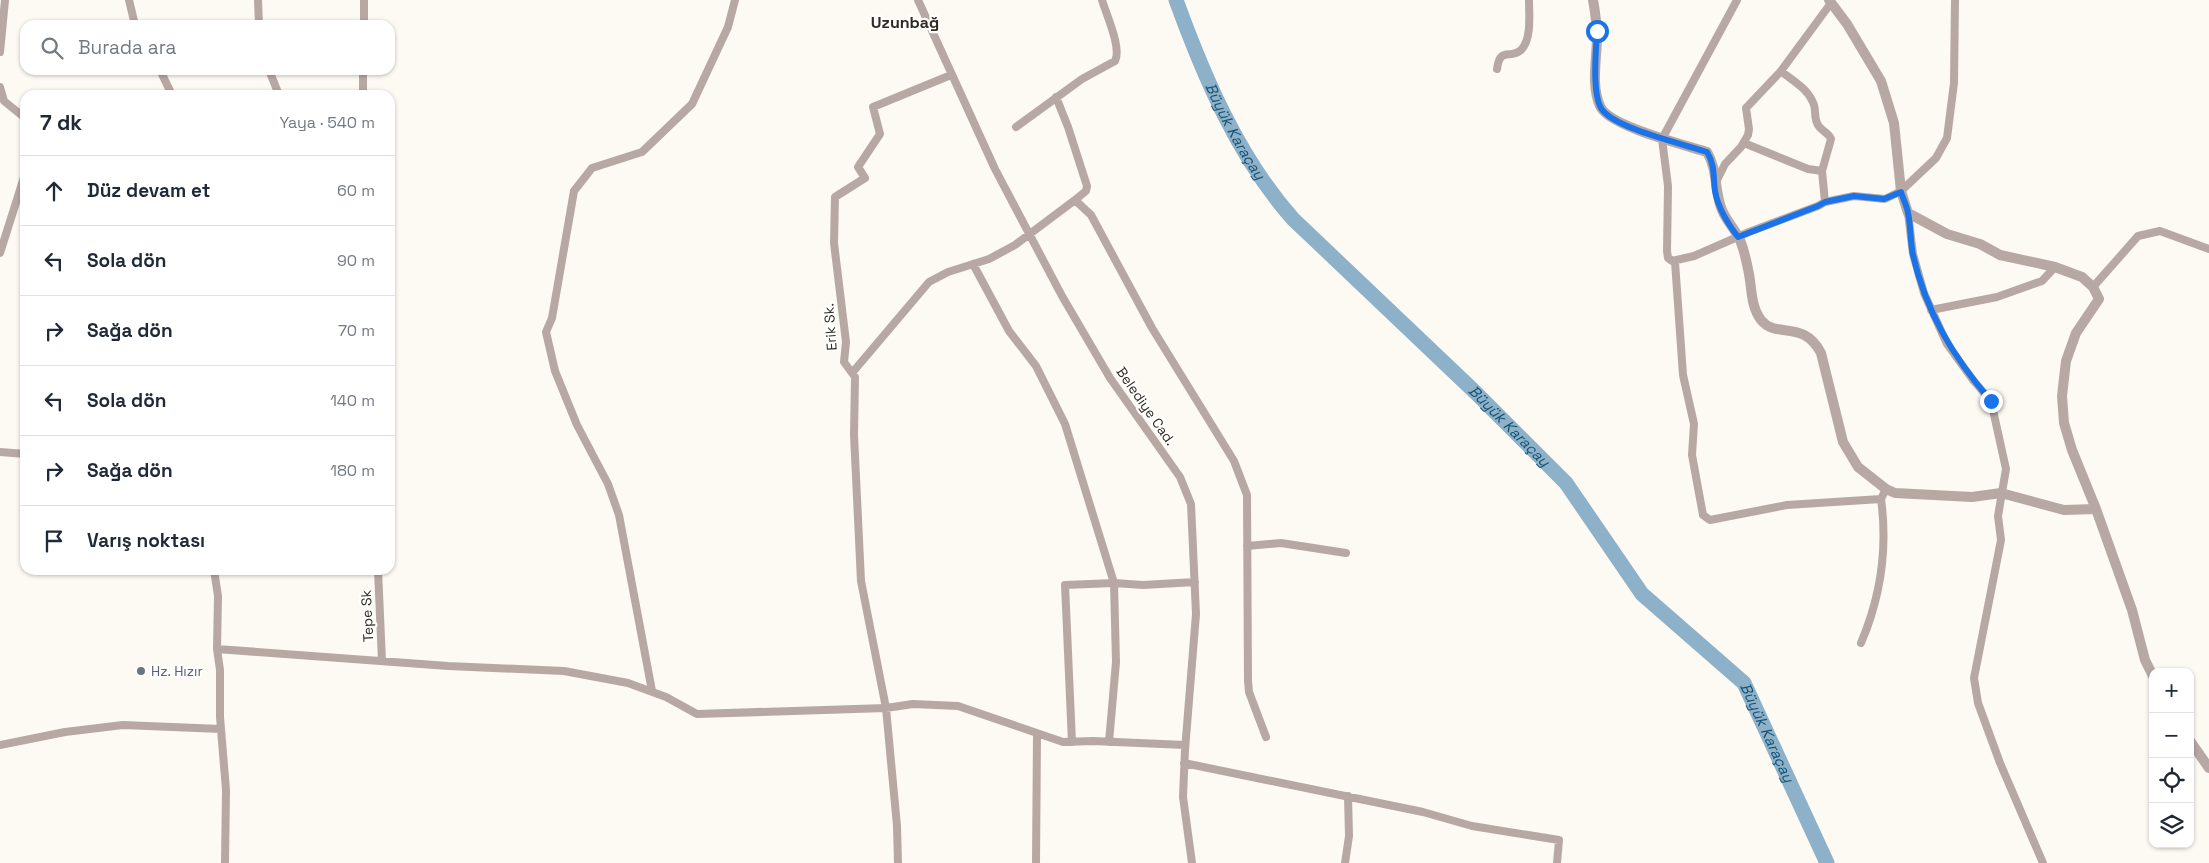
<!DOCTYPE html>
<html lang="tr">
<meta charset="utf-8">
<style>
:root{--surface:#fff;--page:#f6f6f7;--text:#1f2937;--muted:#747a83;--line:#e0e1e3}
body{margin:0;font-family:"Space Grotesk",sans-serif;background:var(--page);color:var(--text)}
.controls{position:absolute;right:15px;bottom:15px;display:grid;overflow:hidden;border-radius:10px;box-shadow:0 1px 4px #0004}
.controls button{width:45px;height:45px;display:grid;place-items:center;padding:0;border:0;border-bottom:1px solid var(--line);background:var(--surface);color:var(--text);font:25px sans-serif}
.stop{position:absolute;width:15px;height:15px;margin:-11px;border:4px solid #1a73e8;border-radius:50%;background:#fff}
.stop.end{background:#1a73e8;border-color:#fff;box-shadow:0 1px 5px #0008}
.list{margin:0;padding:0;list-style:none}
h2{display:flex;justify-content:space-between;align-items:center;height:65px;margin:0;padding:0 20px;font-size:21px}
h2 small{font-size:16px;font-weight:400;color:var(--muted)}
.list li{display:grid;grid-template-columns:32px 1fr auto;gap:15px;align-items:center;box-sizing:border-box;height:70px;padding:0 20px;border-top:1px solid var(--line)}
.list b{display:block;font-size:19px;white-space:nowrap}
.list em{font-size:16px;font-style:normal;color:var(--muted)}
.icon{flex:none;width:28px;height:28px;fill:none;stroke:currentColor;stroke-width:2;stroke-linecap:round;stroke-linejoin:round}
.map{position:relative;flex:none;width:2209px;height:863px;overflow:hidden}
.search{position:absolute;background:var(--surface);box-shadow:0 1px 4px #0004;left:20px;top:20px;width:375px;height:55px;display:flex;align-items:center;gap:12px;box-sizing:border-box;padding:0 18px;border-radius:15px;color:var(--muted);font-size:19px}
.panel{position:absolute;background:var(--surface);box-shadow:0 1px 4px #0004;left:20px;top:90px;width:375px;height:485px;border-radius:15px}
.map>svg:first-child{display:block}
</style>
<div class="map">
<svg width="2209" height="863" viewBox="0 0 2209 863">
<rect width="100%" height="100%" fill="#fdf9f3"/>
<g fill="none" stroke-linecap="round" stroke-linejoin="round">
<path stroke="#8db1c9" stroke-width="15" id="s1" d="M1176 0C1204 77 1238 157 1293 219L1475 392 1566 483 1642 594 1744 683 1827 863"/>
<path stroke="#b8a8a3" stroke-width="8" d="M129 0 135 25
M258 0 259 25
M918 0 995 169 1062 296 1110 378 1180 477 1191 504 1196 614 1185 750 1183 797 1192 863
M1737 0 1662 139 1668 186 1667 251 1668 258 1672 261 1694 256 1749 232 1818 206 1825 202 1854 196 1885 199 1901 191 1936 158 1947 138 1954 83 1955 0
M364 25V0
M0 52 5 0
M1497 69C1500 46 1510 60 1521 50 1532 39 1529 14 1529 0
M160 70 172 95
M269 70 279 95
M1781 71C1794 82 1808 88 1814 105 1816 112 1814 119 1818 125 1821 131 1828 132 1831 139L1822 171 1825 202
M0 87 4 101 25 118
M363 95V70
M1056 97 1068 127 1087 186 1086 191 1075 200
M1016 127 1082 79 1115 61C1122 48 1106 14 1102 0
M1744 143 1808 169 1822 171
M1716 182 1725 164 1741 147 1748 135 1749 129 1746 108 1781 71 1831 3
M1908 213 1913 254 1924 293 1947 344 1973 380 1991 401 2006 469 1998 516 2001 540 1974 678 1978 703 2000 763 2043 863
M0 253 25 174
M1675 262 1683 375 1694 424 1692 455 1703 515 1710 520 1787 505 1881 499 1886 489
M973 264 1009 331 1036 366 1065 424 1114 583 1116 662 1109 742
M2093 287 2138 236 2160 231 2209 249
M1931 310 1997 297 2042 281 2055 267
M852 373 929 282 948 272 989 259 1015 245 1075 200 1091 215 1152 328 1234 461 1247 495 1248 681 1249 692 1266 737
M0 452 25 454
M1247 546 1281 543 1346 553
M214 570 218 596 217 649 220 670V717L226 790 225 863
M378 570 382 661
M1861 643C1881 596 1888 550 1881 499
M217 649 448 666 564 671 628 683 666 697 697 714 886 708 913 704 958 706 1063 742 1093 741 1185 745
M652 691 619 515 608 484 577 425 555 371 546 332 552 318 574 191 592 168 642 152 692 104 728 27 735 0
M1072 742 1065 585 1114 583 1143 585 1195 582
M0 745 65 732 123 725 221 729
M1184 763 1423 812 1472 826 1559 840 1557 863
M898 863 897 826 886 708 861 581 854 435 855 377 844 362 846 342 834 243 835 197 865 178 858 167 880 134 873 107 951 75
M1036 863 1037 734
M1345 863 1349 836 1348 796"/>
<path stroke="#b8a8a3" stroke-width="10" d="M1593 0C1595 10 1596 20 1597 30 1598 55 1590 83 1600 106 1608 126 1685 145 1707 152 1718 170 1714 191 1722 210 1726 220 1733 227 1738 236 1743 245 1746 259 1748 269 1752 285 1750 306 1761 320 1776 339 1803 319 1821 353L1843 442 1858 467 1886 489 1895 493 1972 497 2001 493 2064 510 2096 509
M1829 0 1847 24 1881 81 1894 123 1901 191 1908 213 1947 234 1980 244 2000 255 2055 267 2082 277 2093 287 2099 299 2076 333 2066 361 2062 396 2064 423 2072 450 2096 509 2132 610 2145 660 2153 676
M2190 741 2209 768"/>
</g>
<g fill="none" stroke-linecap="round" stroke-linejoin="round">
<path stroke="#1a73e8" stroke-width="6" d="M1597 31C1596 49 1592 93 1601 108 1612 128 1684 144 1707 152 1715 165 1713 176 1715 191 1718 208 1728 224 1738 237L1818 206 1825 202 1854 196 1884 199 1901 192C1903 199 1907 206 1908 213 1911 227 1910 241 1913 255 1926 312 1953 357 1991 401"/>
</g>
<circle fill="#6b7280" stroke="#fff" stroke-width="2" cx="141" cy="671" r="5"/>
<g text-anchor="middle" stroke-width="4.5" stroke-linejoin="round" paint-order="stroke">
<g font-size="14" fill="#312b1f" stroke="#fff">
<text transform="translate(830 327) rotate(-94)" y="5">Erik Sk.</text>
<text transform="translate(1146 406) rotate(55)" y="5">Belediye Cad.</text>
<text transform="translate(367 616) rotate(-93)" y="5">Tepe Sk</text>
</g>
<g font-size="14" fill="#5b616d" stroke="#fff" text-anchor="start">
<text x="151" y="676">Hz. Hızır</text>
</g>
<g font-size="15" font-style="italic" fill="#145274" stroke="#fff">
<text dy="5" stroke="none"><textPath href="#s1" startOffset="144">Büyük Karaçay</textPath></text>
<text dy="5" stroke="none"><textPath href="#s1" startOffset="549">Büyük Karaçay</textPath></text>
<text dy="5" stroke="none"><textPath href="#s1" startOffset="954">Büyük Karaçay</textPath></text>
</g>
<g font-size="16" font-weight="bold" fill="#312b1f" stroke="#fff">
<text x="905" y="28">Uzunbağ</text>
</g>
</g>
</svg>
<div class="controls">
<button>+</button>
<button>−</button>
<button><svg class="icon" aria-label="locate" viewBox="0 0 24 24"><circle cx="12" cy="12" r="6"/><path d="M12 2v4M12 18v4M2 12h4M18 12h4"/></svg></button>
<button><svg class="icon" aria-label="layers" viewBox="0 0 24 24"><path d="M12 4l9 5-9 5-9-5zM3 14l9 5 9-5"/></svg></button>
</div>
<div class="stop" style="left:1597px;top:31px"></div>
<div class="stop end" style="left:1991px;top:401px"></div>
<div class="search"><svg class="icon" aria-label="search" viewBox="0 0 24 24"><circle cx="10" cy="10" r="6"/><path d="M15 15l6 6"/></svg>Burada ara</div>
<section class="panel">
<h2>7 dk<small>Yaya · 540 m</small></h2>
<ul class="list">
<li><svg class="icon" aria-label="ahead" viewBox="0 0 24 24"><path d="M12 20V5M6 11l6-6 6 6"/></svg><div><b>Düz devam et</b></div><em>60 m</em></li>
<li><svg class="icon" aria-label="left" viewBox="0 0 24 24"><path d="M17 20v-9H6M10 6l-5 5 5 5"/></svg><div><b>Sola dön</b></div><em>90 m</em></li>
<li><svg class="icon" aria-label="right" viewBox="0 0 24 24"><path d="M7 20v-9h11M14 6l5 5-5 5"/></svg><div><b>Sağa dön</b></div><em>70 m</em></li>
<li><svg class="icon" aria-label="left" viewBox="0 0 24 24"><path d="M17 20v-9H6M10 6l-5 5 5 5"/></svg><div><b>Sola dön</b></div><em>140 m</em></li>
<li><svg class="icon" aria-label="right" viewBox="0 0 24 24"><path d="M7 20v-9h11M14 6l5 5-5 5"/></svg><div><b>Sağa dön</b></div><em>180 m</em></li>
<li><svg class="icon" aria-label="arrive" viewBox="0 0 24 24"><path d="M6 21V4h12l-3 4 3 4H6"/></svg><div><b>Varış noktası</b></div></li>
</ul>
</section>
</div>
